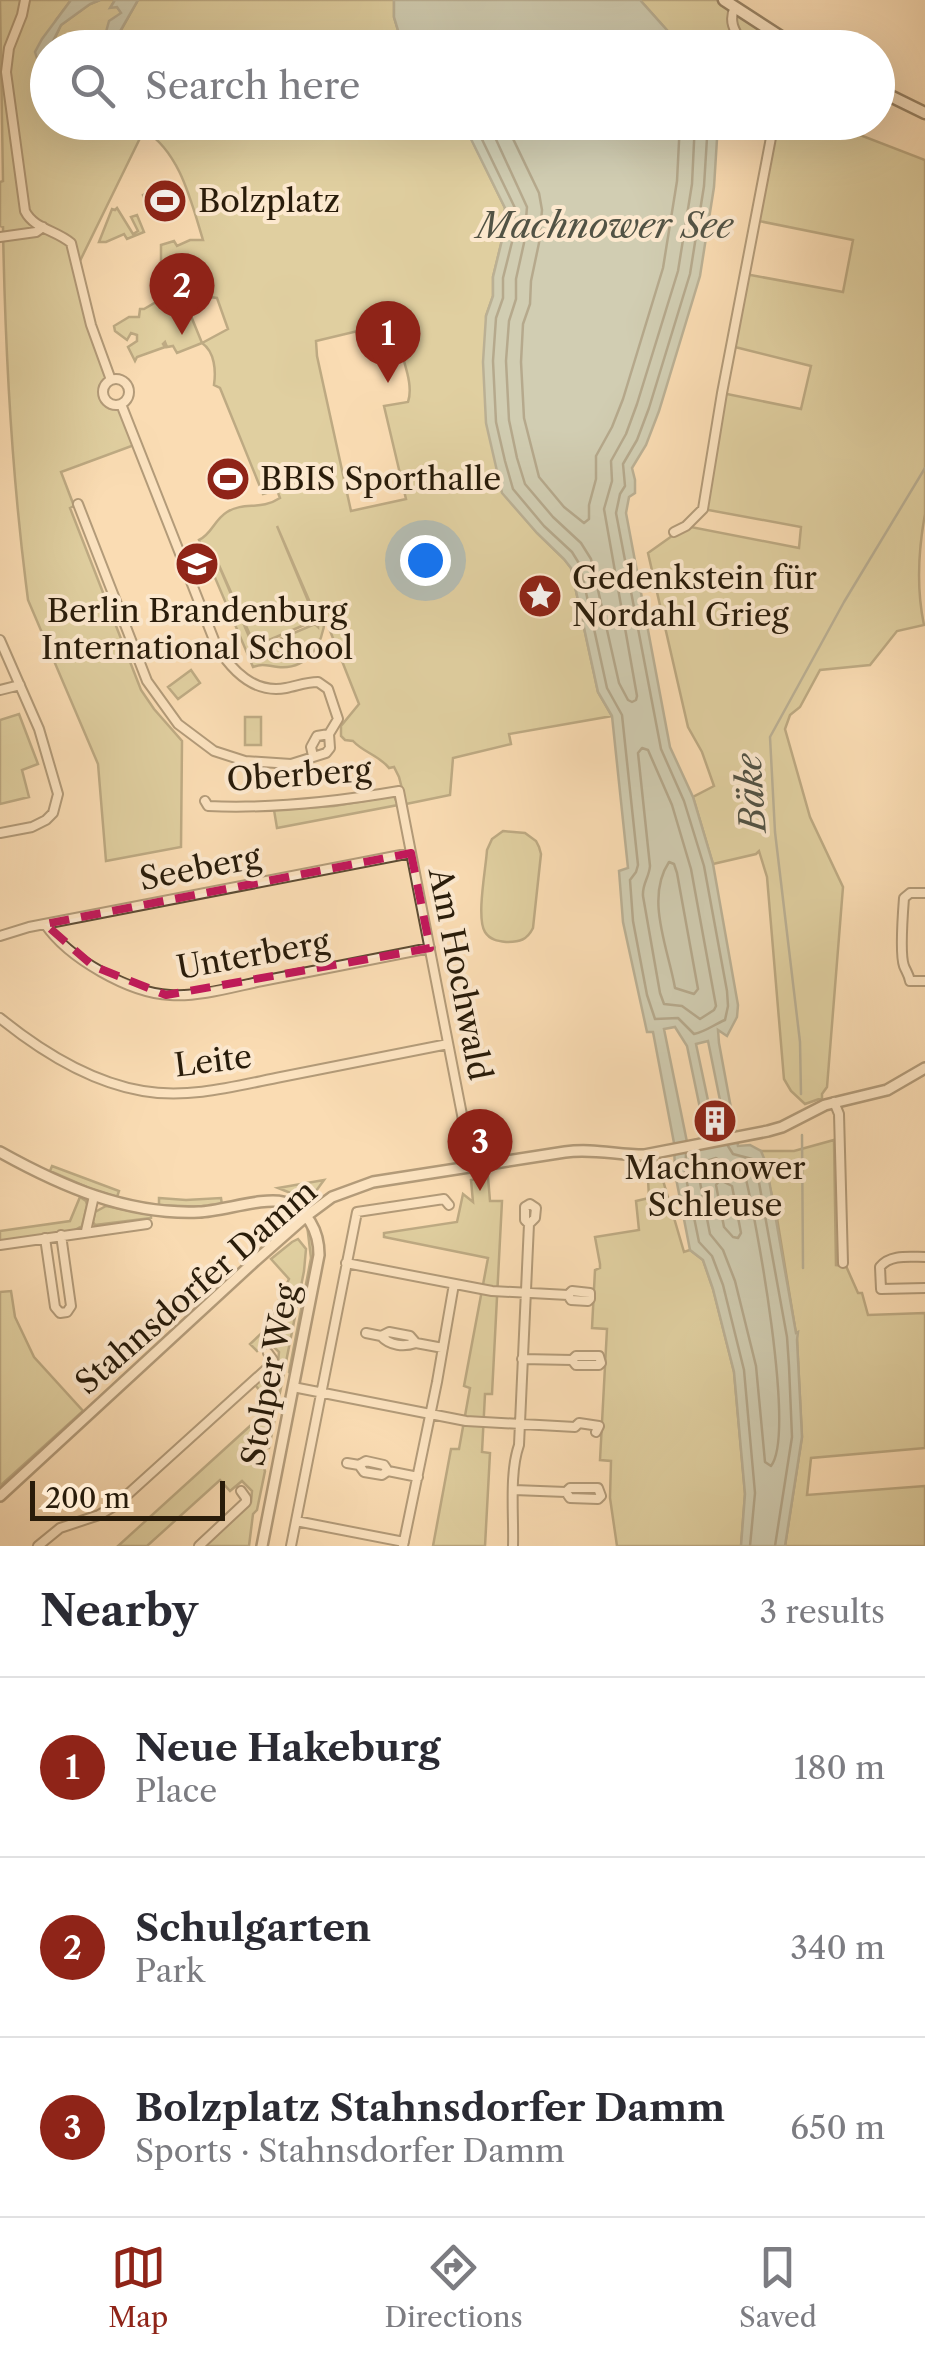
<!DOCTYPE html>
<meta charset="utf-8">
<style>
:root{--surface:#fff;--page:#f7f7f7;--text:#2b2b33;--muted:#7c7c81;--line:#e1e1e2;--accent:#8f2418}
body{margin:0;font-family:"Libre Caslon Text",serif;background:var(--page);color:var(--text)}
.scale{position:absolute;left:30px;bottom:25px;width:195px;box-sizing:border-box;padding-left:10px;border:5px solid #291c0a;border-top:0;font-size:28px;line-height:35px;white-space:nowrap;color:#291c0a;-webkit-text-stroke:8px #fce8ce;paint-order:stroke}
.you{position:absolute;left:425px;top:560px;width:35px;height:35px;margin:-25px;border:8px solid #fff;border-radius:50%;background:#1a73e8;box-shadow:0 0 0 15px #1a73e833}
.badge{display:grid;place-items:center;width:65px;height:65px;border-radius:50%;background:var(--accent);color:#fff;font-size:32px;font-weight:700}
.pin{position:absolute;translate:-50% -82px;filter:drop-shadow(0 2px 5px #0008)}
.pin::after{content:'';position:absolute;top:52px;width:35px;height:30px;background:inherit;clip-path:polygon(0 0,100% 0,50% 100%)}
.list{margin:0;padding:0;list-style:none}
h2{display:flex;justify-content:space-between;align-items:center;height:130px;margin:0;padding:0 40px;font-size:42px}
h2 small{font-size:32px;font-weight:400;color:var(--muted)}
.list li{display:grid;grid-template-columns:65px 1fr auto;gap:30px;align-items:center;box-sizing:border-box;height:180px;padding:0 40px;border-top:2px solid var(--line)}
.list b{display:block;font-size:38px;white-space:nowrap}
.list p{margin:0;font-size:32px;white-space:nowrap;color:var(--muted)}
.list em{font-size:32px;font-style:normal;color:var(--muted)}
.icon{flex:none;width:55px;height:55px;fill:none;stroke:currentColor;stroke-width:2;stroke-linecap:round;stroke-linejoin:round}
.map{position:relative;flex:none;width:925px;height:1546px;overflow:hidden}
.search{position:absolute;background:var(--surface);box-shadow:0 10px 40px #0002;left:30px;right:30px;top:30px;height:110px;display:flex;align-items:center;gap:25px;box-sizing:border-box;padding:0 35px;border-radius:55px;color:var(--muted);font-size:38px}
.sheet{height:670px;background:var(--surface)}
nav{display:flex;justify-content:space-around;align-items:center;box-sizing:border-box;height:140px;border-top:2px solid var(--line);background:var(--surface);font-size:28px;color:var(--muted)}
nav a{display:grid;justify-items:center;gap:5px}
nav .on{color:var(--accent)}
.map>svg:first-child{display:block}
</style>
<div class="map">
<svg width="925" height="1546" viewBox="0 0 925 1546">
<rect width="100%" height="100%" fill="#fadcb3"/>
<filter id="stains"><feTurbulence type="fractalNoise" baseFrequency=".002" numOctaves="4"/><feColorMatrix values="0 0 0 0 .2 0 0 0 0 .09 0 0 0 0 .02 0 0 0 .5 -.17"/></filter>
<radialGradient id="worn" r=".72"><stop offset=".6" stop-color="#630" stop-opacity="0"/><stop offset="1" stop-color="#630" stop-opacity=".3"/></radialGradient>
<path fill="#c1bf8a" stroke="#756e4a" stroke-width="2.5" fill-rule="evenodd" d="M0 0H71L56 20 40 68 47 72 48 122H455L468 132 505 208 502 240 493 277V296L486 316 494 452 503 493 537 533 564 559 571 568 598 692 612 716 509 734 511 744 453 758 450 795 406 804 399 777 394 767 389 768C379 755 364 753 353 741L345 740 341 736V726L359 704 325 618C323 643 309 670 278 667 267 666 264 663 253 667L199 540C212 534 214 520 227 512 245 501 260 511 280 498L277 490 263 494 220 388 214 385C216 371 215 352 202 343L177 353 173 346 167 347 165 342 163 344 165 347 137 357 135 361 128 347 137 341V335L131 333 127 340 115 331 114 326 129 317H139L140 309H144L163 298 185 294 183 282 189 281 186 263 161 268V245L174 241 177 246 190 240H203C191 201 180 152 144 130L77 267 111 380 103 390 104 398 110 404H121L137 444 61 472 74 506 70 508 141 690 154 709 182 741 181 847 106 861 98 764 28 600 26 584C11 465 5 346 3 227L0 226V182L3 181ZM186 294 217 298 228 329 202 343 191 316ZM362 330 371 359 402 354C406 369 413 387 408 402L384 406 406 499 351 511 317 356 316 341ZM277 526 318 621V627L315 624 263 646 265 651 278 645V648L266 653 283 659 305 650C288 664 269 662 253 646L214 554 255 646 316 620Z
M100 0H115L111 7H117L122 13 93 47 50 48 61 25 90 4Z
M138 0H394V17L403 47 111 48Z
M640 0H724L785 39 783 47H682Z
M774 123H829L925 160V514C918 552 916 587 924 625L897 631 870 665 820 670 800 707 790 715 785 729 810 817 843 887 827 1087 822 1094V1098L805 1104 791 1091 784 1079 767 877 759 851 756 854 713 864 693 797 714 786 702 752 688 727 648 553 686 526 799 548 801 527 703 509 722 393 801 409 811 366 731 346 745 274 843 292 853 240 754 220Z
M167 186 179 208 164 215 153 196 145 200 143 195 150 191 152 194Z
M117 208 133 234 138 231 131 217 137 215 144 232 127 239 124 234 106 242H99L112 209 115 210Z
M191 670 200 683 178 699 168 687Z
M19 714 38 764 22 770 29 797 0 804V720Z
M245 717H261V745H245Z
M394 796 398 805 277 828 274 810 334 806Z
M503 831 525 833 536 841 539 847 541 854 533 928C527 940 520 942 506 942 498 941 490 940 485 932 476 918 486 868 487 850L492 839Z
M834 1140 836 1265 846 1266 858 1293H862L868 1315 925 1313V1448L811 1458 807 1495 925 1486V1546H785L802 1437 797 1340 776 1212 761 1151H794Z
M647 1160H657L684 1252 690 1250 703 1260 713 1289 734 1372 745 1494 741 1546H617L610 1498 611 1461 600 1460 607 1329 592 1328 595 1270 600 1268V1264L595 1237 639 1230 636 1201 649 1198Z
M52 1166 119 1191 117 1197 91 1189 50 1171Z
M488 1177 490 1201H502L492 1394H485L482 1452 490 1453 485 1546H433L451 1449H459L470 1388 464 1386 488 1258 384 1237V1233L457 1222 463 1194 473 1202 471 1180Z
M324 1180 311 1198 298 1196 278 1188Z
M80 1197 86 1201 87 1205 82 1226 73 1231 0 1242V1231L70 1221Z
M159 1198 186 1200 221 1198 222 1205 205 1207 159 1205Z
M106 1206 151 1215V1218L95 1225 93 1222 95 1212Z
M308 1233 313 1239 315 1253 291 1374 289 1372 311 1258Z
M298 1239 306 1249 304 1271 269 1448H266L263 1466 265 1471 257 1510 253 1514 249 1546H204L251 1502 252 1491 242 1481 230 1491 220 1480 147 1546H118L273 1405 255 1385 278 1363 279 1352 268 1341 257 1351 250 1344 264 1331 289 1279 271 1259 292 1242Z
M11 1291 15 1317 34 1357 83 1411 0 1486V1292Z"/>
<path fill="#9fbab2" stroke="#707b6f" stroke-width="2.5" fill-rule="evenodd" d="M71 0H100L90 4 61 25 50 47 48 48 47 72 40 68 35 52 42 39Z
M115 0H138L111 47H93L106 32 109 21 121 13 117 7 110 8Z
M394 0H640L682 47H403L394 17Z
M455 123H718L714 187 700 276 659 411 646 445 632 468 635 480V493L629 497 626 513 670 747 693 797 713 864 738 1005 737 1017 727 1036 718 1030 719 1043 738 1146 750 1145 761 1151 766 1163 796 1333 798 1332 797 1340 802 1437 785 1546H741L745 1494 734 1372 713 1289 703 1260 690 1250 675 1173 674 1143 653 1032H647L623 922 619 871 628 868 612 716 598 692 571 568 564 559 537 533 502 493 486 423 483 362 486 316 493 296V277L502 240 505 208 468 133ZM675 1027 687 1046 706 1137 687 1142 664 1029ZM708 1041 726 1130 718 1134 716 1124H713L696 1044Z"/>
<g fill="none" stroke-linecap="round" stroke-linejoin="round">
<path stroke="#646b5e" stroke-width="2.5" d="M471 122 477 129 515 208 512 242 503 278V298L496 318 493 361 496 422 505 461 513 489 544 526 572 552 580 565 607 688 622 715 638 865 636 872 630 880 633 921 647 995 655 1019 678 1018 694 1034C707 1031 713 1025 725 1020L728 1006 727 991 704 866 684 801 661 749 616 513 620 494 625 486 623 464 637 440 649 408 690 274 704 186 708 122
M488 122 527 207 524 243 516 279V299L509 321 506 361 509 420 517 458 525 484 553 517 581 543 591 559 619 683 628 700 632 702 636 700 637 696 604 509 612 481 611 461 626 434 637 404 678 271 692 184 695 122
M505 122 539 193 542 210 539 243 531 281 530 304 523 324 521 362 524 418 539 477 564 507 584 523 589 519V505L596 479V456L612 427 623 399 663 268 677 181 680 122
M642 748 648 750 672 805 691 869 716 1006 714 1010 700 1019 682 1006 664 1004 660 993 643 896C642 884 649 878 650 866L638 753Z
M669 862 674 864 677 873 698 989 694 994 675 988C668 948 645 898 669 862Z
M728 1146 733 1154 752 1159 756 1166 787 1337 789 1366 792 1437 775 1546
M686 1154 685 1173 699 1242 712 1256 723 1285 744 1370 755 1493 750 1546
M716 1158 729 1166 744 1171C756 1218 796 1434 771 1466L765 1462 756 1366 735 1281 723 1250 710 1234 698 1172 700 1163Z
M720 1180 732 1186 741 1233 738 1238 733 1237 724 1227 716 1185Z"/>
<path stroke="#707b6f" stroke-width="2.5" d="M801 1094 800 1042 775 832 770 737 844 602 925 468
M802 1135 803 1268"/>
<defs>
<path id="minor" d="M25 0 22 15 9 48 6 72 25 211C34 229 56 230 71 243L91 325 111 380
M735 7C727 23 737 34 745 48
M0 237 36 232 43 227
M103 392a13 13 0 1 1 26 0a13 13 0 1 1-26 0Z
M78 504 147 681 178 724 214 751 245 761 291 764 326 753 330 748 329 734 338 719 328 689 318 682C306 682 297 686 286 688 254 694 232 671 216 645L121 404
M674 532 686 526 703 509 722 393 774 122
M0 640 39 729 58 794 53 813 46 820 32 827 0 833
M0 690 20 685
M313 756 311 747 317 736 329 734
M205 801 208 806C273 809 335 802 399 791L472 1166
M925 893H910L904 898C903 911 900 955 904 966 906 971 909 975 910 981H925
M45 924C68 958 129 993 170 995 200 997 233 987 262 981 318 970 374 959 430 948
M0 936 29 927 411 853
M0 1018C42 1052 90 1082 143 1091 189 1099 236 1086 281 1077 337 1066 392 1055 448 1044
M834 1102 839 1114 843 1263
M86 1231 94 1196
M45 1238 55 1307 60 1313 67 1312 71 1306 61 1235
M0 1245 147 1224
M925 1257C910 1257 890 1254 880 1267L881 1289 925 1288
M346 1263 492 1291 568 1295 571 1300 588 1301 590 1299V1293L572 1291 568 1295
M366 1333 381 1336 389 1332 410 1336 416 1343 443 1348
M381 1336C390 1346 404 1347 416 1343
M522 1359 572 1360 576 1356H599L601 1363 599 1365H576L572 1360
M293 1387 466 1421 575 1427 579 1423 599 1426 596 1432
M347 1463 359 1465 366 1461 384 1465 388 1471 418 1477
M359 1465 364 1472 382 1475 388 1471
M514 1490 566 1492 570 1488H598L601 1496 598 1499 570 1498 566 1492
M296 1521 404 1542
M38 1546 60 1528 99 1515 116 1505 272 1364 273 1360 268 1353
M199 1546 246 1502V1498L241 1491
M291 1546 357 1212 444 1199 449 1205
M403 1546 437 1382 454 1284
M513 1546C514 1516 509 1473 519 1445L529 1224 525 1220V1207L530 1204 536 1208 535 1218 529 1224"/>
<path id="tertiary" d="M0 1152C61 1186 127 1215 199 1212 222 1211 264 1197 283 1202 308 1208 319 1232 319 1255L262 1546
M0 1496 255 1261 305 1217 332 1197 373 1182 565 1152C593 1148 617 1155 644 1155L768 1131 782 1127 825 1105 887 1090 925 1068"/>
<path id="secondary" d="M724 0 798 48
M878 90 925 113"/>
</defs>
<use href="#minor" stroke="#5d4c34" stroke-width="12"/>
<use href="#tertiary" stroke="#5d4c34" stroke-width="14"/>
<use href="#secondary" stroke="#291c0a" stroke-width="15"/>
<use href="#minor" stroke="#fce8ce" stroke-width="8"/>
<use href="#tertiary" stroke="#fce8ce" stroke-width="9"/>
<use href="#secondary" stroke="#fce8ce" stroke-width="10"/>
</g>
<path d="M0 0H925V1546H0ZM411 853 430 948 166 995 93 966 45 924Z" fill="#fadcb3" fill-opacity=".55" fill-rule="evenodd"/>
<path fill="none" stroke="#c2185b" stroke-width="8" stroke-dasharray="20 12" stroke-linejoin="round" d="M411 853 430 948 166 995 93 966 45 924Z"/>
<defs>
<symbol id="stadium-disc" viewBox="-11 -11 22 22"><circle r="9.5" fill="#8f2418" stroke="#fce8ce"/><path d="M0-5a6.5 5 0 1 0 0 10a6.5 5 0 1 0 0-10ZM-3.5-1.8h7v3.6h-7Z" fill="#fff"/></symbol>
<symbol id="school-disc" viewBox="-11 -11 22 22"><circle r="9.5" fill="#8f2418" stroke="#fce8ce"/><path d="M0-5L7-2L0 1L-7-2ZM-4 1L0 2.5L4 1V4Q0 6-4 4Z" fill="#fff"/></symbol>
<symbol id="sight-disc" viewBox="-11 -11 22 22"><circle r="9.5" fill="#8f2418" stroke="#fce8ce"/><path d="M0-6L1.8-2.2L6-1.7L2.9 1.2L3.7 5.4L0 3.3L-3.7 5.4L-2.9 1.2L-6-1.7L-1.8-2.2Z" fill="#fff"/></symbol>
<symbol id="building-disc" viewBox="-11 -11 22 22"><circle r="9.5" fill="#8f2418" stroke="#fce8ce"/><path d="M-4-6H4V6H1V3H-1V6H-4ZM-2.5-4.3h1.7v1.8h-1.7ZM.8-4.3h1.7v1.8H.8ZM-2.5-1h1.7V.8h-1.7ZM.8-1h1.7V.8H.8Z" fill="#fff"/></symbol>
</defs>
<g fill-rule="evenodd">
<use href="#stadium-disc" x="140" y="176" width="50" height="50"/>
<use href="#stadium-disc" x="203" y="454" width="50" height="50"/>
<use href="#school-disc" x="172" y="539" width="50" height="50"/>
<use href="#sight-disc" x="515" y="571" width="50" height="50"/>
<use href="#building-disc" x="690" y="1096" width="50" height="50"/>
</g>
<g text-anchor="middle" stroke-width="8" stroke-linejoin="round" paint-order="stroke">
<g font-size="32" fill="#291c0a" stroke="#fce8ce" text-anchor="start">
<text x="198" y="212">Bolzplatz</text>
<text x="260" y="490">BBIS Sporthalle</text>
<text x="572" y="589">Gedenkstein für<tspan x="572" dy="37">Nordahl Grieg</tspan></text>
<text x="197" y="622" text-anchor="middle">Berlin Brandenburg<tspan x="197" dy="37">International School</tspan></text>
<text x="715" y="1179" text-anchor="middle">Machnower<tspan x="715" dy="37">Schleuse</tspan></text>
</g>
<g font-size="32" fill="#291c0a" stroke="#fce8ce">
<text transform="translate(299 775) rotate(-4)" y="11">Oberberg</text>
<text transform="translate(200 868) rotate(-11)" y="11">Seeberg</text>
<text transform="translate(253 955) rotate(-10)" y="11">Unterberg</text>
<text transform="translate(460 974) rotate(79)" y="11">Am Hochwald</text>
<text transform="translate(213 1061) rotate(-7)" y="11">Leite</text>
<text transform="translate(196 1287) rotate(-41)" y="11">Stahnsdorfer Damm</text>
<text transform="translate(270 1375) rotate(-79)" y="11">Stolper Weg</text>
</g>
<g font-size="35" font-style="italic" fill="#525345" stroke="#fce8ce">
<text x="605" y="238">Machnower See</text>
<text transform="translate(751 793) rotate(-94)" y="12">Bäke</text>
</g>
</g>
<rect width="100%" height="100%" filter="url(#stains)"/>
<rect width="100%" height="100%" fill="url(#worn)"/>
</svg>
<div class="scale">200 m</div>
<div class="you"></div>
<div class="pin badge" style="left:388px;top:383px">1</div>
<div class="pin badge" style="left:182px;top:335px">2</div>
<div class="pin badge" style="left:480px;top:1191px">3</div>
<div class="search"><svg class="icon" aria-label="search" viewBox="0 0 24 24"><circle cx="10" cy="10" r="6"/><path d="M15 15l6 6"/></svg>Search here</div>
</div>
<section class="sheet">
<h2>Nearby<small>3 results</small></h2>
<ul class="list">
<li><span class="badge">1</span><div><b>Neue Hakeburg</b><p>Place</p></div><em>180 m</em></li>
<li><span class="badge">2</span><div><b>Schulgarten</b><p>Park</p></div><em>340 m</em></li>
<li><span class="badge">3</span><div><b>Bolzplatz Stahnsdorfer Damm</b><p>Sports · Stahnsdorfer Damm</p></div><em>650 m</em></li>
</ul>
</section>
<nav>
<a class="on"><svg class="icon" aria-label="map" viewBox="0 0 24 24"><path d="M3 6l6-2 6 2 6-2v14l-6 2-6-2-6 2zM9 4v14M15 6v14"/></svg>Map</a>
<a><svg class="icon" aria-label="directions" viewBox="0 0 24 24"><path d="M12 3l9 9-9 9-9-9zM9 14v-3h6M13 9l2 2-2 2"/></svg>Directions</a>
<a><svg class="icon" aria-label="saved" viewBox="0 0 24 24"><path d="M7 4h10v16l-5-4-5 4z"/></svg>Saved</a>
</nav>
